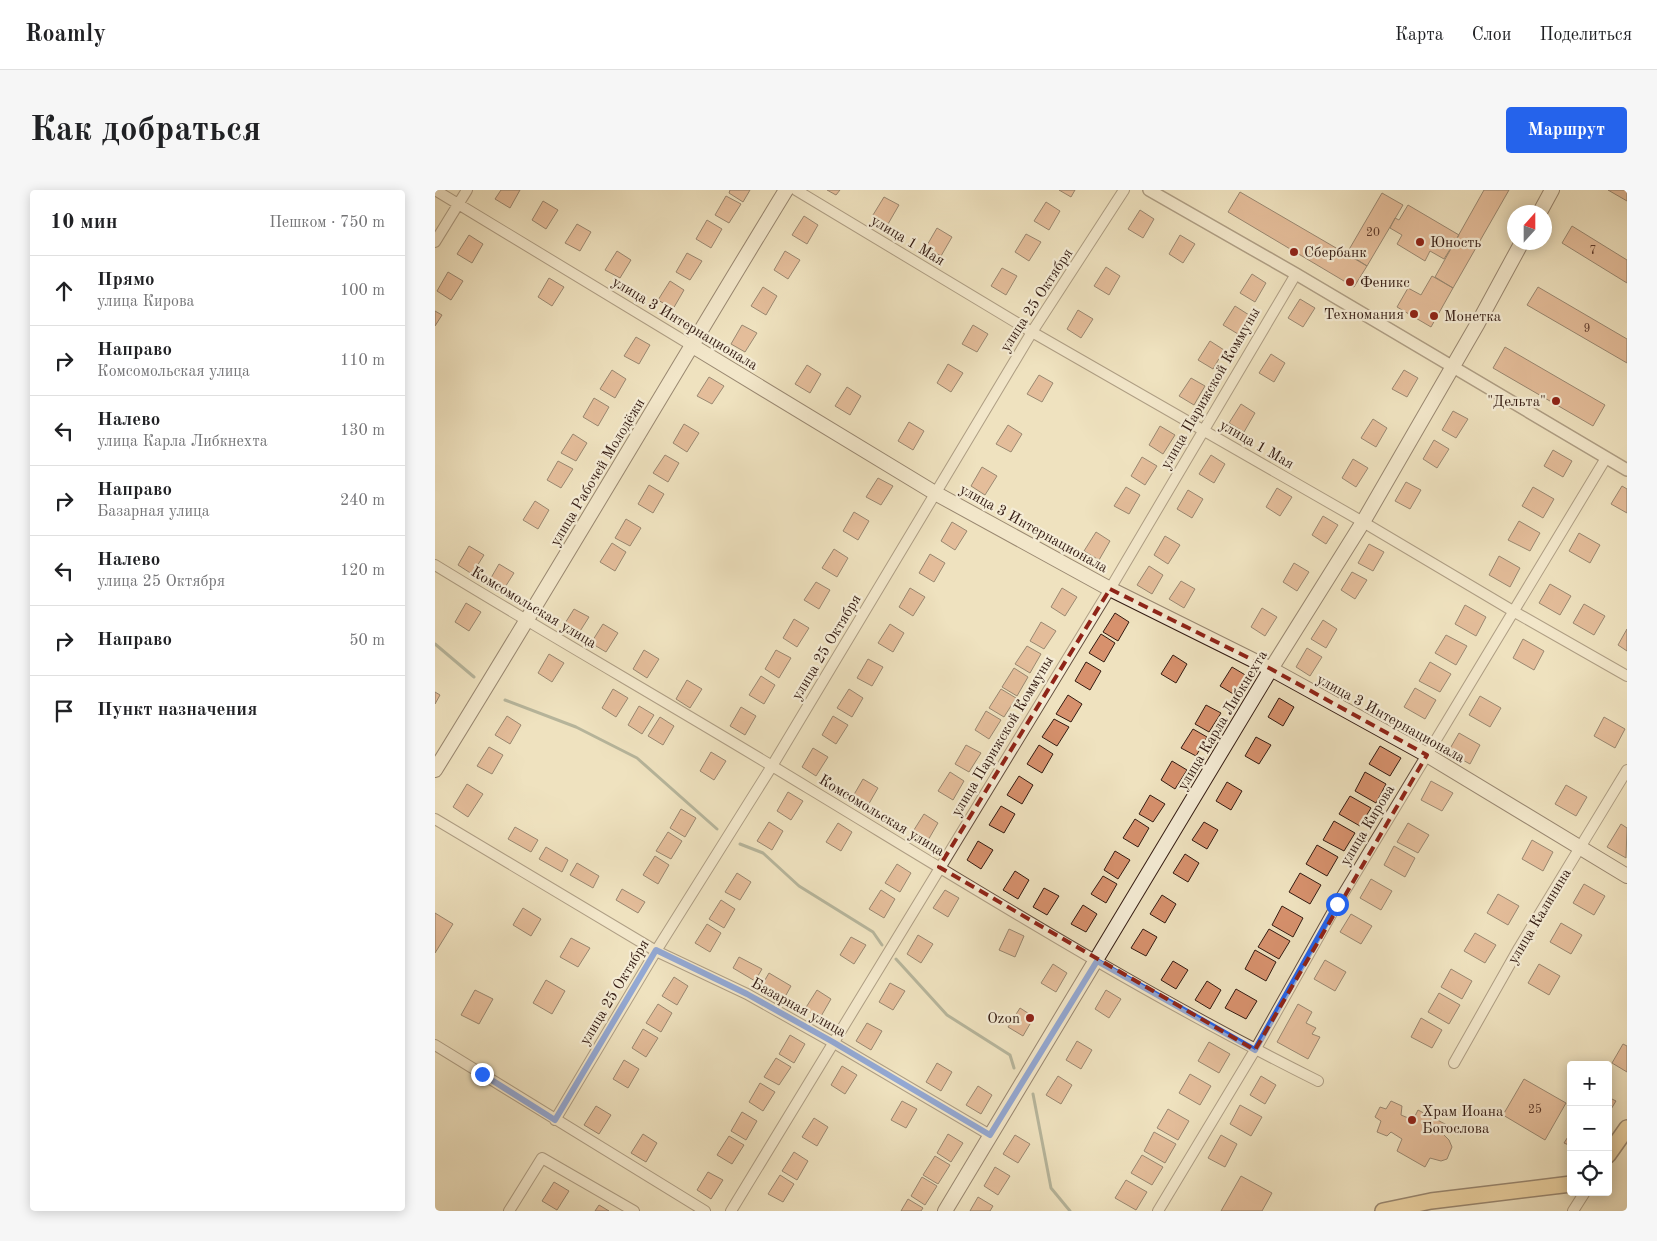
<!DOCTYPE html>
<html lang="ru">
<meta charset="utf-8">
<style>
:root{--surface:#fff;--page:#f6f6f6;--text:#202124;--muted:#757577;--line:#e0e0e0;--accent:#2563eb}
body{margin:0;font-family:"Old Standard TT",serif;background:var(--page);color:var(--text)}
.controls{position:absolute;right:15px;bottom:15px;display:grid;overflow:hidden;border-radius:5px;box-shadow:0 2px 12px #0003}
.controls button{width:45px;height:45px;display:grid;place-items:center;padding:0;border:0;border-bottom:1px solid var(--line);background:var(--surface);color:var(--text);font:25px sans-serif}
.compass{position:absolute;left:1072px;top:15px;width:45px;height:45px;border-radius:50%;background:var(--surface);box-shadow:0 2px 12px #0003;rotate:21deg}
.stop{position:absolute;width:15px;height:15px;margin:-11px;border:4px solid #2563eb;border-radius:50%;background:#fff}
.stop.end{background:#2563eb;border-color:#fff;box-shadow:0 1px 5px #0008}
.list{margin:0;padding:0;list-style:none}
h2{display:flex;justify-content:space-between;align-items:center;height:65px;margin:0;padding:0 20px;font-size:21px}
h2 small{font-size:16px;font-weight:400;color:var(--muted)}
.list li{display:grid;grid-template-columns:32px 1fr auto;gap:15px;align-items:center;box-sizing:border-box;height:70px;padding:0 20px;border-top:1px solid var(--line)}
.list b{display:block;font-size:19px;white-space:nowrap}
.list p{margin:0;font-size:16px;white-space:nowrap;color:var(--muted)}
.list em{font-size:16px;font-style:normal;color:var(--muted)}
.icon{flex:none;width:28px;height:28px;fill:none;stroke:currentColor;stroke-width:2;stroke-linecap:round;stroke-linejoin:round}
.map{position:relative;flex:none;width:1192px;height:1021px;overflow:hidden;border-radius:5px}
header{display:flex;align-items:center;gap:30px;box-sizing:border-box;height:70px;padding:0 25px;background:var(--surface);border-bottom:1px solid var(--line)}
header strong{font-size:24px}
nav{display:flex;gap:28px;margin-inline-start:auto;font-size:18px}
.intro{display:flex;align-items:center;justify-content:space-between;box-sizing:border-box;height:120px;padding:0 30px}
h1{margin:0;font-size:35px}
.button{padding:12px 22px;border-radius:5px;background:var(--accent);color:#fff;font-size:18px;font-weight:700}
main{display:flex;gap:30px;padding:0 30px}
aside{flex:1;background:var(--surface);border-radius:5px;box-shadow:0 2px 12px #0003}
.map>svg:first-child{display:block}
</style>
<header>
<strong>Roamly</strong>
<nav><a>Карта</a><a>Слои</a><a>Поделиться</a></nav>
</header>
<div class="intro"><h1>Как добраться</h1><a class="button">Маршрут</a></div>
<main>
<aside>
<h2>10 мин<small>Пешком · 750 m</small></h2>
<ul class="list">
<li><svg class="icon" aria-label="ahead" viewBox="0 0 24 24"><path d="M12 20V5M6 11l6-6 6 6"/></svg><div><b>Прямо</b><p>улица Кирова</p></div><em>100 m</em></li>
<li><svg class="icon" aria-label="right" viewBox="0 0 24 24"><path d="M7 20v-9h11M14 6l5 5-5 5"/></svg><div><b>Направо</b><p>Комсомольская улица</p></div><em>110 m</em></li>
<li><svg class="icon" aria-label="left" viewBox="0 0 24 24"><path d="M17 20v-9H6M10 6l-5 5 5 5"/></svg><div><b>Налево</b><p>улица Карла Либкнехта</p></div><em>130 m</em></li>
<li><svg class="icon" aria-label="right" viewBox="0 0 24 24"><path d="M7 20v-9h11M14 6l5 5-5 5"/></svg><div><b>Направо</b><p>Базарная улица</p></div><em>240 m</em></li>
<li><svg class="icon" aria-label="left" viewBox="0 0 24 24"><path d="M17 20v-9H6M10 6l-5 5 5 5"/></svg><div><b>Налево</b><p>улица 25 Октября</p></div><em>120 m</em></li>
<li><svg class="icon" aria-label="right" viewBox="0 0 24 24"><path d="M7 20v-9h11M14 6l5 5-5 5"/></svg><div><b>Направо</b></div><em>50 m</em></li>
<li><svg class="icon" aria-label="arrive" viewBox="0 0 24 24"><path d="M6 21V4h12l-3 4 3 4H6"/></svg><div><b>Пункт назначения</b></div></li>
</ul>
</aside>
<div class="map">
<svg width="1192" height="1021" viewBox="0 0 1192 1021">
<rect width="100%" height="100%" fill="#efe2bf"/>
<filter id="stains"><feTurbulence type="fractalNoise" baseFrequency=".004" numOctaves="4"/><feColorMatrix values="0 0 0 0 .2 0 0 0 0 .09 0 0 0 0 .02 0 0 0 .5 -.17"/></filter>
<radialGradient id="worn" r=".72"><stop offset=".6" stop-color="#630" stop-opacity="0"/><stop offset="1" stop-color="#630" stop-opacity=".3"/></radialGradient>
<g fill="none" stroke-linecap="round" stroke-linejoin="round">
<path stroke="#717d6e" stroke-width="3" d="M0 454 39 487
M70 510 141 537 202 568 282 639
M305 654 328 663 364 696 438 742 447 755
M461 769 512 825 575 865 579 878
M598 904 616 998 635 1021"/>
</g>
<path fill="#d7916d" stroke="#331b12" d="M66 0H85L75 18 60 9Z
M295 0H315L308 12 294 3Z
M392 0H405L401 5Z
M624 0H640L636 7Z
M1049 0H1074L1018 98 1000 87Z
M1173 0H1192V11Z
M805 2 932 76 919 97 793 22Z
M947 3 968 15 932 76 912 63Z
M291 6 306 14 294 33 280 25Z
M449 7 464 15 453 34 438 25Z
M108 11 123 20 111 39 97 30Z
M611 12 625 21 614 40 599 31Z
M973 15 1024 45 1009 69 995 61 990 71 962 54 967 45 955 38 960 28 964 30Z
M705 20 719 29 708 48 693 39Z
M369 26 383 35 372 54 357 45Z
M272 30 287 39 276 58 261 49Z
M142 34 156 42 145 61 130 53Z
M1137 36 1192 70V93L1127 53Z
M502 38 517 47 506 66 491 57Z
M591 44 606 52 594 71 580 62Z
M34 45 48 54 37 73 22 64Z
M745 45 760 54 748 73 734 64Z
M182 61 196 70 185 88 170 80Z
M350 61 365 70 353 89 339 80Z
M252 63 267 71 255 90 241 82Z
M671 77 685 86 674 105 659 96Z
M567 78 582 86 571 105 556 96Z
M13 82 28 91 16 110 2 101Z
M817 84 831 93 820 112 805 103Z
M997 86 1018 98 996 137 962 117 973 98 986 105Z
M114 88 129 97 117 116 103 107Z
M235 91 249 100 238 119 223 110Z
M328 97 342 106 331 125 316 116Z
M1103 97 1192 149V173L1092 115Z
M865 109 880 118 868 137 853 128Z
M800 116 814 125 803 144 788 135Z
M643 120 658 129 646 148 632 139Z
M0 121 7 125 0 136Z
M307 135 322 143 310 162 296 154Z
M538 135 553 144 542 162 527 154Z
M201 147 215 155 204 174 189 166Z
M775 151 789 160 778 179 763 170Z
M1070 157 1170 215 1158 236 1058 178Z
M836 164 850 173 839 192 824 183Z
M513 174 528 183 516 202 502 193Z
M372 175 386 184 375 203 360 194Z
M177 180 191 189 180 208 165 199Z
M969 180 983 188 972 207 957 199Z
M604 185 618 193 607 212 592 204Z
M274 187 289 196 277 214 262 206Z
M756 188 770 196 759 215 744 206Z
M412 197 426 206 415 225 400 216Z
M159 208 174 217 163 236 148 227Z
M806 214 820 223 809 242 794 233Z
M1018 221 1033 229 1021 248 1007 240Z
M938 229 952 238 941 257 926 248Z
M474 232 489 241 478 260 463 251Z
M249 234 264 243 252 262 238 253Z
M573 235 587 244 576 262 561 254Z
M725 236 740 245 728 264 714 255Z
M138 244 152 253 141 271 126 263Z
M999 250 1014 259 1002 278 988 269Z
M1118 260 1137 271 1128 287 1109 276Z
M230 265 244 273 233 292 218 283Z
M776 265 790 274 779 293 764 284Z
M707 267 722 276 710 295 696 286Z
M918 269 933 278 921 297 907 288Z
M123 271 138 279 126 298 112 290Z
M547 277 562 286 550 305 536 296Z
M443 288 458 296 446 315 431 307Z
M971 292 986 300 975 319 960 311Z
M214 295 229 304 218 323 203 314Z
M1187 296 1192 299V323L1176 314Z
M691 297 705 305 694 324 679 316Z
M1098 297 1119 309 1108 328 1087 316Z
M842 298 857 307 845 326 831 317Z
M753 300 768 309 757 328 742 319Z
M100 311 114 320 103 339 88 330Z
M419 322 434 331 423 350 408 341Z
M888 326 903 335 891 354 877 345Z
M191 329 206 338 195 356 180 348Z
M1084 331 1105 343 1095 361 1073 350Z
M517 332 532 341 520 360 506 351Z
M661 342 675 351 664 370 649 361Z
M1144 343 1165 355 1155 373 1134 361Z
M730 346 745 355 733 374 719 365Z
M177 353 191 362 180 381 165 372Z
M934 354 949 362 938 381 923 373Z
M34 356 49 365 37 384 23 375Z
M399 359 413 368 402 387 387 378Z
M495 364 510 373 499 392 484 383Z
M1064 366 1085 378 1075 397 1054 385Z
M859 373 874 382 862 401 848 392Z
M64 374 79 383 67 402 53 393Z
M714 376 728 385 717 404 702 395Z
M917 382 932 390 920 409 906 400Z
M746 391 760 399 749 418 734 409Z
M381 392 395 400 384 419 369 410Z
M1115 394 1136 406 1125 425 1104 413Z
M475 398 490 407 478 426 464 417Z
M627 398 642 407 630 426 616 417Z
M31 413 46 422 34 441 20 432Z
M1149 414 1170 426 1159 445 1138 433Z
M1030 415 1051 427 1041 446 1020 434Z
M827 418 842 427 830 446 816 437Z
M139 419 154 427 142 446 127 438Z
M680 423 694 432 683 451 668 442Z
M359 429 374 438 362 457 348 448Z
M888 430 902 439 891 458 876 449Z
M606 432 621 441 609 459 595 451Z
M168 434 183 443 171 462 156 453Z
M455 434 469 443 458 462 443 453Z
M1192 439V461L1183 455Z
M666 444 680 453 669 472 654 463Z
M1011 445 1032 456 1021 475 1000 463Z
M1088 449 1109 461 1099 480 1078 468Z
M592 456 606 464 595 483 580 474Z
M872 458 887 467 875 486 861 477Z
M209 460 224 469 212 488 198 479Z
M341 460 356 468 344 488 330 479Z
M114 464 129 473 117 492 103 483Z
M738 465 752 474 741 493 726 484Z
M433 469 448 477 437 496 422 488Z
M651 472 666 481 655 500 640 491Z
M995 472 1016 484 1005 502 984 491Z
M797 477 812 486 800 505 785 496Z
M579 478 593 487 582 506 567 497Z
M326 486 340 495 329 514 314 505Z
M252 490 267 499 255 518 241 509Z
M980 498 1001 510 990 529 969 517Z
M178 499 193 508 181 527 167 518Z
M414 499 428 508 417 527 402 518Z
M566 499 581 508 569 527 554 518Z
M0 502 5 505 0 514Z
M633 505 647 514 636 532 621 524Z
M1045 506 1066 518 1055 537 1034 525Z
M844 508 859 517 848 536 833 527Z
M771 515 786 523 774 542 760 534Z
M204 516 219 525 207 544 193 535Z
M306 517 321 526 310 545 295 536Z
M551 521 566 530 554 549 540 540Z
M72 526 86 535 75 554 60 545Z
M398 526 413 535 401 554 387 545Z
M225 527 239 536 228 555 213 546Z
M1169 527 1190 539 1180 558 1159 546Z
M619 529 634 537 622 556 607 547Z
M758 539 772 547 761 566 746 558Z
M1024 543 1045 555 1035 574 1013 562Z
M821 547 836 555 824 574 810 566Z
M531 555 546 563 534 582 520 574Z
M604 555 618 564 607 583 592 574Z
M945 556 966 568 955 586 934 574Z
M54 557 68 565 57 584 42 576Z
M378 558 393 567 381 586 367 577Z
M276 562 291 571 279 590 265 581Z
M737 571 752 580 740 599 726 590Z
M515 582 529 591 518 610 503 601Z
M930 582 951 594 941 613 920 601Z
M584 586 598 595 587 614 572 605Z
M428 589 443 598 432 617 417 608Z
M996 591 1018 603 1007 621 986 610Z
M792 592 807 601 796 620 781 611Z
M32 594 48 604 33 627 18 617Z
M1131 595 1152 607 1141 626 1120 614Z
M353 602 368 611 356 630 342 621Z
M715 605 730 614 718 632 704 624Z
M915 606 936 618 925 636 904 624Z
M566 616 580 624 569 643 554 635Z
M246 619 261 628 250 647 235 638Z
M489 624 503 633 492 652 477 643Z
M700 629 714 638 703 657 688 648Z
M899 631 920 643 909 661 888 650Z
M334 632 348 641 337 660 322 651Z
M769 632 783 640 772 659 757 650Z
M403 633 417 642 406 661 391 652Z
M973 633 994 645 983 663 962 652Z
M1186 634 1192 638 1191 668 1172 657Z
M80 637 103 650 96 662 73 649Z
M233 642 247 651 236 669 221 661Z
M1097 650 1118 662 1108 681 1087 669Z
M543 651 558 660 546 679 532 670Z
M882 655 903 667 892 686 871 674Z
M959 656 980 668 970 687 949 675Z
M111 657 133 670 127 682 104 669Z
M680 661 695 670 683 689 669 680Z
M750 664 764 673 753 692 738 683Z
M220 666 234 675 223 694 208 685Z
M142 673 164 686 158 698 135 685Z
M462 674 476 683 465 702 450 693Z
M580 681 594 690 583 709 568 700Z
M302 683 316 692 305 710 290 702Z
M865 683 886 695 875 714 854 702Z
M668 686 682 694 671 713 656 704Z
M936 689 957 701 946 720 925 708Z
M1149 694 1170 706 1159 725 1138 713Z
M609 698 624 706 612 725 598 717Z
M187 699 210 712 203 723 181 710Z
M446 700 460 709 449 728 434 719Z
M510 700 524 708 513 727 498 718Z
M1063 704 1084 716 1073 735 1052 723Z
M727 705 741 714 730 733 715 724Z
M286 710 300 719 289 738 274 729Z
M648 715 662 724 651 742 636 734Z
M847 716 868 728 858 747 837 735Z
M88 718 106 729 96 746 78 735Z
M0 723 18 734 0 763Z
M916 724 937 736 926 754 905 742Z
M1126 733 1147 745 1136 764 1115 752Z
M272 734 286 743 275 762 260 753Z
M574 739 589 746 580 767 564 760Z
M708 739 722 747 711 766 696 758Z
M834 739 855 751 844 769 823 757Z
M1040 743 1061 755 1050 773 1029 761Z
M483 745 498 754 486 773 472 764Z
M416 747 431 755 419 774 405 765Z
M136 748 155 758 143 777 125 767Z
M820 760 841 772 831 791 810 779Z
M304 767 327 779 320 791 298 778Z
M890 770 911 782 900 801 879 789Z
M738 771 753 780 741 799 726 790Z
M618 774 632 783 621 802 606 793Z
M1104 774 1125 786 1114 805 1093 793Z
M1016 779 1037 791 1027 809 1006 797Z
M334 783 356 796 350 807 327 795Z
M239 787 253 796 242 815 227 806Z
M111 790 130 801 117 824 98 813Z
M772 791 786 800 775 819 760 810Z
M455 793 470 801 458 820 444 812Z
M801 799 822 811 811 829 790 818Z
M40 800 58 809 44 834 26 825Z
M382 800 396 809 385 828 370 819Z
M671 800 686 809 674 828 660 819Z
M1004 803 1025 815 1014 834 993 822Z
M223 814 237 823 226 842 211 833Z
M863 814 877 822 871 833 881 838 877 844 885 847 873 869 842 852Z
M585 818 599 827 588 846 573 837Z
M986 828 1007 840 997 858 976 847Z
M432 833 447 841 436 860 421 851Z
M208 839 223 848 211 867 197 858Z
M355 845 370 854 359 873 344 864Z
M642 851 657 860 646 879 631 870Z
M774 852 795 864 784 883 763 871Z
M1188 854 1192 856V882L1177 873Z
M341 868 356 877 344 895 329 887Z
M189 870 204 879 193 898 178 889Z
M502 873 517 882 506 901 491 892Z
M407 876 422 885 410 904 396 895Z
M755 884 776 896 765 915 744 903Z
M623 886 637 895 626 914 611 905Z
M826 886 841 895 830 914 815 905Z
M1089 889 1131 913 1110 950 1068 925Z
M325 893 340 902 328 921 314 912Z
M543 896 557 905 546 924 531 915Z
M1173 907 1181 911 1173 924Z
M467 911 482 919 471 938 456 930Z
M956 911 967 916 966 925 978 930 983 920 1012 935 1009 945 1014 950 1017 957 1012 969 1006 971 995 968 990 977 962 961 967 949 956 942 952 946 942 942 946 931 940 927 945 917 951 919Z
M805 915 827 927 816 946 795 934Z
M161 916 176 925 164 944 149 935Z
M733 919 754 931 743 950 722 938Z
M307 922 322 931 311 950 296 941Z
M379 928 393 937 382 956 367 947Z
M719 942 741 954 730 973 709 961Z
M1136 942V956L1129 953Z
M208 944 222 953 211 972 196 963Z
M513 944 528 953 516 972 502 963Z
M580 945 595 954 583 973 568 964Z
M786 945 802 954 790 977 773 968Z
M294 946 309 955 297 974 282 965Z
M359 962 373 971 362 990 347 981Z
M707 965 728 977 717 995 696 983Z
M500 966 515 975 503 994 488 985Z
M560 977 575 986 563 1005 549 996Z
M273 982 288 990 276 1009 262 1000Z
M345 985 359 994 348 1012 333 1004Z
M806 986 837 1003 827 1021H786Z
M487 987 502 996 490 1015 476 1006Z
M691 990 712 1002 701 1020 680 1008Z
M119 992 134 1001 122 1020 107 1011Z
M543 1007 558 1016 555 1021H535Z
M473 1009 488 1018 486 1021H466Z
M164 1015 174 1021H160Z"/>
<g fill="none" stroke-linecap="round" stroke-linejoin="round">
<defs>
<path id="minor" d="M0 0 256 155
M361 0 597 142 928 332 1078 421 1192 486
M0 52 32 0
M0 375C124 451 251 523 375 599 542 700 708 804 883 891
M0 629 221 761 312 804 399 853 555 945
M0 855 270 1021
M1019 873 1084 758 1192 580
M120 930 221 761 337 576 597 142 689 0
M74 1021 107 968 199 1021
M296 1021 675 399 861 84
M723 1021 820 860 902 714 1171 268
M1138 1021 1150 1002"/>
<path id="tertiary" d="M714 0 861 84 1192 280"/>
<path id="secondary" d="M1105 22 1117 0
M256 155 500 303 675 399 836 479 992 565 1192 686
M0 580C119 388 233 193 351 0
M510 1021 836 479 928 332 1043 133 1087 52"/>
<path id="primary" d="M1173 965 1192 938
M948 1021 996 1011 1136 994"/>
</defs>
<use href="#minor" stroke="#624d3d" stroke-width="12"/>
<use href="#tertiary" stroke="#624d3d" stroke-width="14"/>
<use href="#secondary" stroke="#331b12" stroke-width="16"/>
<use href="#primary" stroke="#331b12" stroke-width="18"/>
<use href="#minor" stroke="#f5ecd5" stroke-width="10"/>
<use href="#tertiary" stroke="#f5ecd5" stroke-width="11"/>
<use href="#secondary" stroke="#f5ecd5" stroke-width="14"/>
<use href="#primary" stroke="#e8c180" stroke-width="15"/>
</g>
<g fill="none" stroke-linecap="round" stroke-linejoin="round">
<path stroke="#2563eb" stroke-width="6" d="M47 884 120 930 221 760 312 804 398 852 555 945 662 771 820 860 902 714"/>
</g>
<path d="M0 0H1192V1021H0ZM675 399 836 479 992 565 820 860 504 677Z" fill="#efe2bf" fill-opacity=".55" fill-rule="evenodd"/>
<path fill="none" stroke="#8f2418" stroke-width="4" stroke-dasharray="10 6" stroke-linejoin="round" d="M675 399 836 479 992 565 820 860 504 677Z"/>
<g fill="#8f2418" stroke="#f5ecd5" stroke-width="2">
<circle cx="985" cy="52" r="5"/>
<circle cx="859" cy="62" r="5"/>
<circle cx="915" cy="92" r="5"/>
<circle cx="979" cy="124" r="5"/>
<circle cx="999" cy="126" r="5"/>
<circle cx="1121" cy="211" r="5"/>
<circle cx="595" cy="828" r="5"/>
<circle cx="977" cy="930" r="5"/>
</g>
<g text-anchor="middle" stroke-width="4.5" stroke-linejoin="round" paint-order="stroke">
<g font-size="12" fill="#5c3829">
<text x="938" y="46">20</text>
<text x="1158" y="64">7</text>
<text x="1152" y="142">9</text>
<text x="1100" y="923">25</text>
</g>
<g font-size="15" fill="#331b12" stroke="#f5ecd5">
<text transform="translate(473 50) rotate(31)" y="5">улица 1 Мая</text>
<text transform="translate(601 110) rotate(-57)" y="5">улица 25 Октября</text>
<text transform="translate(250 133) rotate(31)" y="5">улица 3 Интернационала</text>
<text transform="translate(775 198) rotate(-60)" y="5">улица Парижской Коммуны</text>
<text transform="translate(822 254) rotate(30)" y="5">улица 1 Мая</text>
<text transform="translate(162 282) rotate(-59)" y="5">улица Рабочей Молодёжи</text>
<text transform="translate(599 338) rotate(29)" y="5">улица 3 Интернационала</text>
<text transform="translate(99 417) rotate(31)" y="5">Комсомольская улица</text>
<text transform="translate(391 457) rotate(-59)" y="5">улица 25 Октября</text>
<text transform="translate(956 528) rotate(29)" y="5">улица 3 Интернационала</text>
<text transform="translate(787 530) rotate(-59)" y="5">улица Карла Либкнехта</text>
<text transform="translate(567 546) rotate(-59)" y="5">улица Парижской Коммуны</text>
<text transform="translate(447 625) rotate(31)" y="5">Комсомольская улица</text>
<text transform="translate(932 635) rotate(-59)" y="5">улица Кирова</text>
<text transform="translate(1104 726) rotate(-59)" y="5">улица Калинина</text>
<text transform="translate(179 802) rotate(-59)" y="5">улица 25 Октября</text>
<text transform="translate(364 817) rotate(29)" y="5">Базарная улица</text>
</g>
<g font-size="15" fill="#331b12" stroke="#f5ecd5" text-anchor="start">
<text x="995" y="57">Юность</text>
<text x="869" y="67">Сбербанк</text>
<text x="925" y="97">Феникс</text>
<text x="969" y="129" text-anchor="end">Техномания</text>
<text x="1009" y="131">Монетка</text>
<text x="1111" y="216" text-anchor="end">"Дельта"</text>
<text x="585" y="833" text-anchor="end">Ozon</text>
<text x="987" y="926">Храм Иоана<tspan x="987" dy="17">Богослова</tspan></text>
</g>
</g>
<rect width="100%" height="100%" filter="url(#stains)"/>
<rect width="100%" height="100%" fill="url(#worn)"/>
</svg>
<div class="controls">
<button>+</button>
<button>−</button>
<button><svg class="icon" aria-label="locate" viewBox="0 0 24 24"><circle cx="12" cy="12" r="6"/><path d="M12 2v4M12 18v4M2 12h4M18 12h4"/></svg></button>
</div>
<svg class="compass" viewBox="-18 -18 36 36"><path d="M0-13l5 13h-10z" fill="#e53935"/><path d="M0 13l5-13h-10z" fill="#757577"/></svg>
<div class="stop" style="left:902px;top:714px"></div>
<div class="stop end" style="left:47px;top:884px"></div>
</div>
</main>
